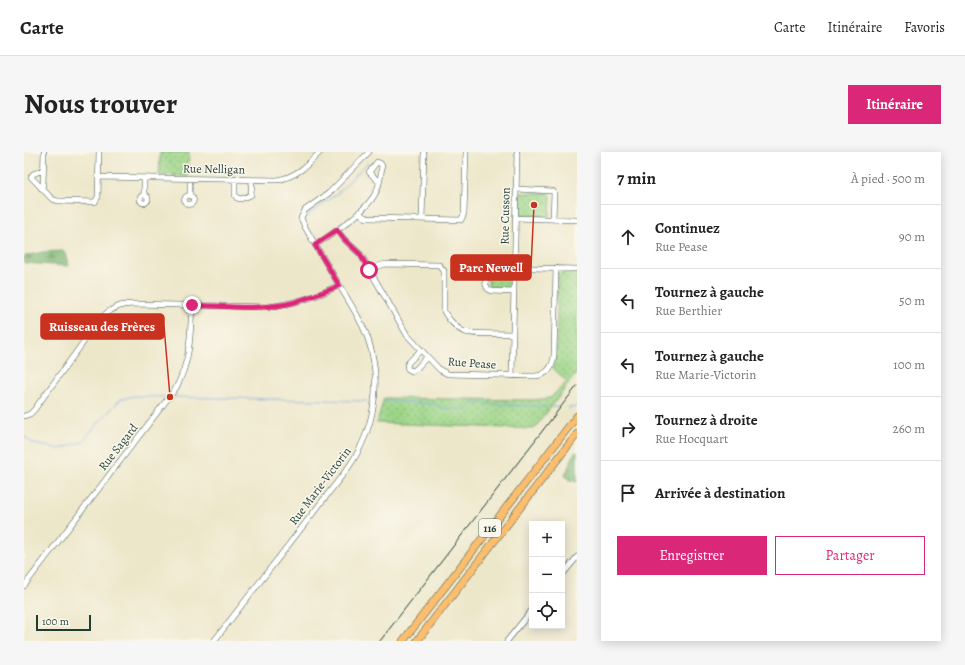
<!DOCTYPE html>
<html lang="fr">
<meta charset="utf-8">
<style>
:root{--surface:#fff;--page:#f6f6f6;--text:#222;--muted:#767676;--line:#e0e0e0;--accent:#db2777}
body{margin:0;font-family:Alegreya,serif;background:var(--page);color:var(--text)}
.controls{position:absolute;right:12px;bottom:12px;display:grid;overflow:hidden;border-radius:0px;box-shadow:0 2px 10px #0003}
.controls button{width:36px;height:36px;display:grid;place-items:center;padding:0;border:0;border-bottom:1px solid var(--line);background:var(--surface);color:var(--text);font:20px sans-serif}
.scale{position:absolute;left:12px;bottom:10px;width:55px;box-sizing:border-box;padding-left:4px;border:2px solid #1f3d34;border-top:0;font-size:11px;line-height:14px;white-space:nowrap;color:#1f3d34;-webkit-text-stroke:3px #fbf7ec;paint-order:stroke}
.stop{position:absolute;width:12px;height:12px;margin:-9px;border:3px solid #db2777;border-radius:50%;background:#fff}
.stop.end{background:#db2777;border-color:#fff;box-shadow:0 1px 4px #0008}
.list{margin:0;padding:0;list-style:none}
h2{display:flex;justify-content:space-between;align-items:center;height:52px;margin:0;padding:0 16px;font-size:17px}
h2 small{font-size:13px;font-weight:400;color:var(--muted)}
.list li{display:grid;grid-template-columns:26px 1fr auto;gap:12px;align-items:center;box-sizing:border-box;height:64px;padding:0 16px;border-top:1px solid var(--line)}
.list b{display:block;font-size:15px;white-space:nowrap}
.list p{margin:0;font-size:13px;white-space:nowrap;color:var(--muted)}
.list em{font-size:13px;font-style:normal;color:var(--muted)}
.actions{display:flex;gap:8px;padding:12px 16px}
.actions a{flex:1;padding:9px 0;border:1px solid var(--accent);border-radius:0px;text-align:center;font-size:14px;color:var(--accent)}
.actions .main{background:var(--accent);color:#fff}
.icon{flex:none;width:22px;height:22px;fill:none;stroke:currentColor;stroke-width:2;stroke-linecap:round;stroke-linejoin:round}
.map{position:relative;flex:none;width:553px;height:489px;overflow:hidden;border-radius:0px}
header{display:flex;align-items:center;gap:24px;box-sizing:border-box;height:56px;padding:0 20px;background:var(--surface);border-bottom:1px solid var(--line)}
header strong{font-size:19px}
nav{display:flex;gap:22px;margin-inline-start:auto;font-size:14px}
.intro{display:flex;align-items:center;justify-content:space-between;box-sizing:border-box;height:96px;padding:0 24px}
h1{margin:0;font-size:28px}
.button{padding:10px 18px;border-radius:0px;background:var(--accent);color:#fff;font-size:14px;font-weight:700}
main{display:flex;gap:24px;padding:0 24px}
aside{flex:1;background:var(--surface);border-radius:0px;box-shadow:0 2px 10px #0003}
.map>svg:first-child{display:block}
</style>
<header>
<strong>Carte</strong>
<nav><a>Carte</a><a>Itinéraire</a><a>Favoris</a></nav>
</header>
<div class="intro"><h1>Nous trouver</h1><a class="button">Itinéraire</a></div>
<main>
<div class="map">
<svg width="553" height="489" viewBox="0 0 553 489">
<defs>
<pattern id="green-dots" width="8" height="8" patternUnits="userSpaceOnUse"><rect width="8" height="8" fill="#9ed689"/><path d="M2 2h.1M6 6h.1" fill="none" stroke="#80af71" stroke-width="1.8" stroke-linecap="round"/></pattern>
<pattern id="forest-firs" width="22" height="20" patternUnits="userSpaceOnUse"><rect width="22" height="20" fill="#7eb775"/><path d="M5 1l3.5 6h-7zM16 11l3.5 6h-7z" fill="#679661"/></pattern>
</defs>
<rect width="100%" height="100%" fill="#fbf7ec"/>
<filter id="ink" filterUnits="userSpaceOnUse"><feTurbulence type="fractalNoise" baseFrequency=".025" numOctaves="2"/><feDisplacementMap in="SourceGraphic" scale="8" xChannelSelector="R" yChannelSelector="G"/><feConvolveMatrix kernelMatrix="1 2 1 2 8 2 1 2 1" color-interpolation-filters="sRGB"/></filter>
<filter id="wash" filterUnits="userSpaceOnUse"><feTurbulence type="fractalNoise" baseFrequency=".012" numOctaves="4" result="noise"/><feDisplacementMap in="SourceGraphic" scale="16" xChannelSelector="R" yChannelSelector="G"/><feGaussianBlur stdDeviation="0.9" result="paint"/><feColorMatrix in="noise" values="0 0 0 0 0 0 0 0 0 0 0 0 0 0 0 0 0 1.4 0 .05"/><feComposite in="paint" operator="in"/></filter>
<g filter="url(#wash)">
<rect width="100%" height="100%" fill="#ede7ca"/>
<path fill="url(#green-dots)" stroke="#5e8a5e" d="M136 0H165L164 24 135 23Z
M495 41H525L527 44 526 63 523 65 494 63Z
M469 117 483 118 486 120 487 133 485 136 482 137 466 136C463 130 462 120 469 117Z
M538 120H553V221L510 277 353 271 360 246 509 248 526 246 543 230 529 216 532 203 534 124Z"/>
<path fill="url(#forest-firs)" stroke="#4e7a54" d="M40 99 45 114 0 111V104L19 100Z
M551 300H553V330L545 328 541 323Z"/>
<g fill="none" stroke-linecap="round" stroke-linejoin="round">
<path stroke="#71a4dd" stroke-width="1" d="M283 64 315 40 344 10
M147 245 343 249
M359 249 411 252 421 257H442L445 256 449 251 522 255
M528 255H534
M544 256 553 255
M0 284 10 292 36 297 58 290 76 269 97 247 110 244 142 245"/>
</g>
</g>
<g filter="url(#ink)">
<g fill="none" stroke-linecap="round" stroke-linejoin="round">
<defs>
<path id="minor" d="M19 18 9 22 7 25 28 47 34 49 71 50 74 45 75 0
M75 25 253 28C272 25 284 13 296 0
M211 28V43L213 46 217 47 227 43 228 28
M17 36 19 33 20 0
M492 37 529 39 530 41 529 67
M120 43V26
M166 43V27
M116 47a4 4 0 1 1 8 0a4 4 0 1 1-8 0Z
M160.5 48a4.5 4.5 0 1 1 9 0a4.5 4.5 0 1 1-9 0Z
M335 60 340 65 344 66 437 68 440 62 442 0
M491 66 553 68
M398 67 400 0
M313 78 321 88 337 103 383 183 416 218 424 222 511 224C523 223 529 215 530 203L532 116
M291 93C308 83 342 59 351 42 356 34 357 23 358 14L356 11 353 10 345 20 355 30
M345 117 361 112 415 113 420 119V159C423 166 434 178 441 180 452 183 477 181 488 182
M489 140 468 139 464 137C460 132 461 123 464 117L469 115 553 117
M397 198 384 211 383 215 384 217 388 219 392 217 403 205
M488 224 493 0
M0 264 6 262 10 258 77 166C86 157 96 152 109 152L243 155C268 152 293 145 315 133
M538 423 553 405
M0 434 152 236C167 207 166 185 168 153
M190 489 324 316C350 279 359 231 344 187 338 169 327 153 317 136 305 116 293 96 281 75L277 66 281 58 305 41 345 0
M483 489 508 458"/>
<path id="highway" d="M379 489 553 264
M393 489 553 282"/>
</defs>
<use href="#minor" stroke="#3e564a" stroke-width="6"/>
<use href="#highway" stroke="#3e564a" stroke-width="8"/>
<use href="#minor" stroke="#fff" stroke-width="5"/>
<use href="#highway" stroke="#fbbd6e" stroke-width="7"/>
<path stroke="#1f3d34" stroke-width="1" d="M356 489 553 234"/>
</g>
</g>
<g fill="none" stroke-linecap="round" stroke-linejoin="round" filter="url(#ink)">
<path stroke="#db2777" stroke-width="5" d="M168 153C199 154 232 158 263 152 279 149 294 142 310 136L315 133 291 93 313 78 321 88 336 102 345 118"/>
</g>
<g text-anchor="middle" stroke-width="3" stroke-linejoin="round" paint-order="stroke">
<rect fill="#fbf7ec" stroke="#61756b" stroke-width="1" x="455" y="367" width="22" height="18" rx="3"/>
<g font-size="11" font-weight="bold" fill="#1f3d34">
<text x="466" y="380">116</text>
</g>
<g font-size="12" fill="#1f3d34" stroke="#fbf7ec">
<text transform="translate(190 17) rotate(1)" y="4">Rue Nelligan</text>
<text transform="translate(481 64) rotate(-89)" y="4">Rue Cusson</text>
<text transform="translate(448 211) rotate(4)" y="4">Rue Pease</text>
<text transform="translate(94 295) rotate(-52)" y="4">Rue Sagard</text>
<text transform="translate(296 334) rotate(-53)" y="4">Rue Marie-Victorin</text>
</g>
</g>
<path fill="none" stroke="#c8321e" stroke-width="1.5" d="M510 53L507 115M146 245L140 174"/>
<g fill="#c8321e" stroke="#fbf7ec" stroke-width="1.5">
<circle cx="510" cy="53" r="4"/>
<circle cx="146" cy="245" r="4"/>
</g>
<g fill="#c8321e" stroke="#c8321e" stroke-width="1.5">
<rect x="427" y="103" width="80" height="25" rx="4"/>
<rect x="17" y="162" width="123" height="25" rx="4"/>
</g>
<g font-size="13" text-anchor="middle" font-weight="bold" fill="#fff">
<text x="467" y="120">Parc Newell</text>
<text x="78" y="179">Ruisseau des Frères</text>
</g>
</svg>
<div class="controls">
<button>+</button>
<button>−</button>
<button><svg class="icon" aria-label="locate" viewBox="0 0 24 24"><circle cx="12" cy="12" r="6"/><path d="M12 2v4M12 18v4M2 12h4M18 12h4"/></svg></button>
</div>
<div class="scale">100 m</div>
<div class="stop" style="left:345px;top:118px"></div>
<div class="stop end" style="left:168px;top:153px"></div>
</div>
<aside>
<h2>7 min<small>À pied · 500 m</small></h2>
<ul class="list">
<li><svg class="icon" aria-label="ahead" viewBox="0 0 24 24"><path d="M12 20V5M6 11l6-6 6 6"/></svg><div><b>Continuez</b><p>Rue Pease</p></div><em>90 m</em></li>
<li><svg class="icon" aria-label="left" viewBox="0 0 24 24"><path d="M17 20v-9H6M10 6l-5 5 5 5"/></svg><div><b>Tournez à gauche</b><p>Rue Berthier</p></div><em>50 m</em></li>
<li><svg class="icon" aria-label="left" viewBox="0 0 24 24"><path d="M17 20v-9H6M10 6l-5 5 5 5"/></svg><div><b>Tournez à gauche</b><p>Rue Marie-Victorin</p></div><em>100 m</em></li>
<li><svg class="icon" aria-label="right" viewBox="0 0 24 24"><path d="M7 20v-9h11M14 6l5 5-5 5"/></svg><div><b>Tournez à droite</b><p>Rue Hocquart</p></div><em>260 m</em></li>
<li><svg class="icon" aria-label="arrive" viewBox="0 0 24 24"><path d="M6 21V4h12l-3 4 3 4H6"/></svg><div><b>Arrivée à destination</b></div></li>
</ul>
<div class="actions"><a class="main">Enregistrer</a><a>Partager</a></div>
</aside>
</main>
